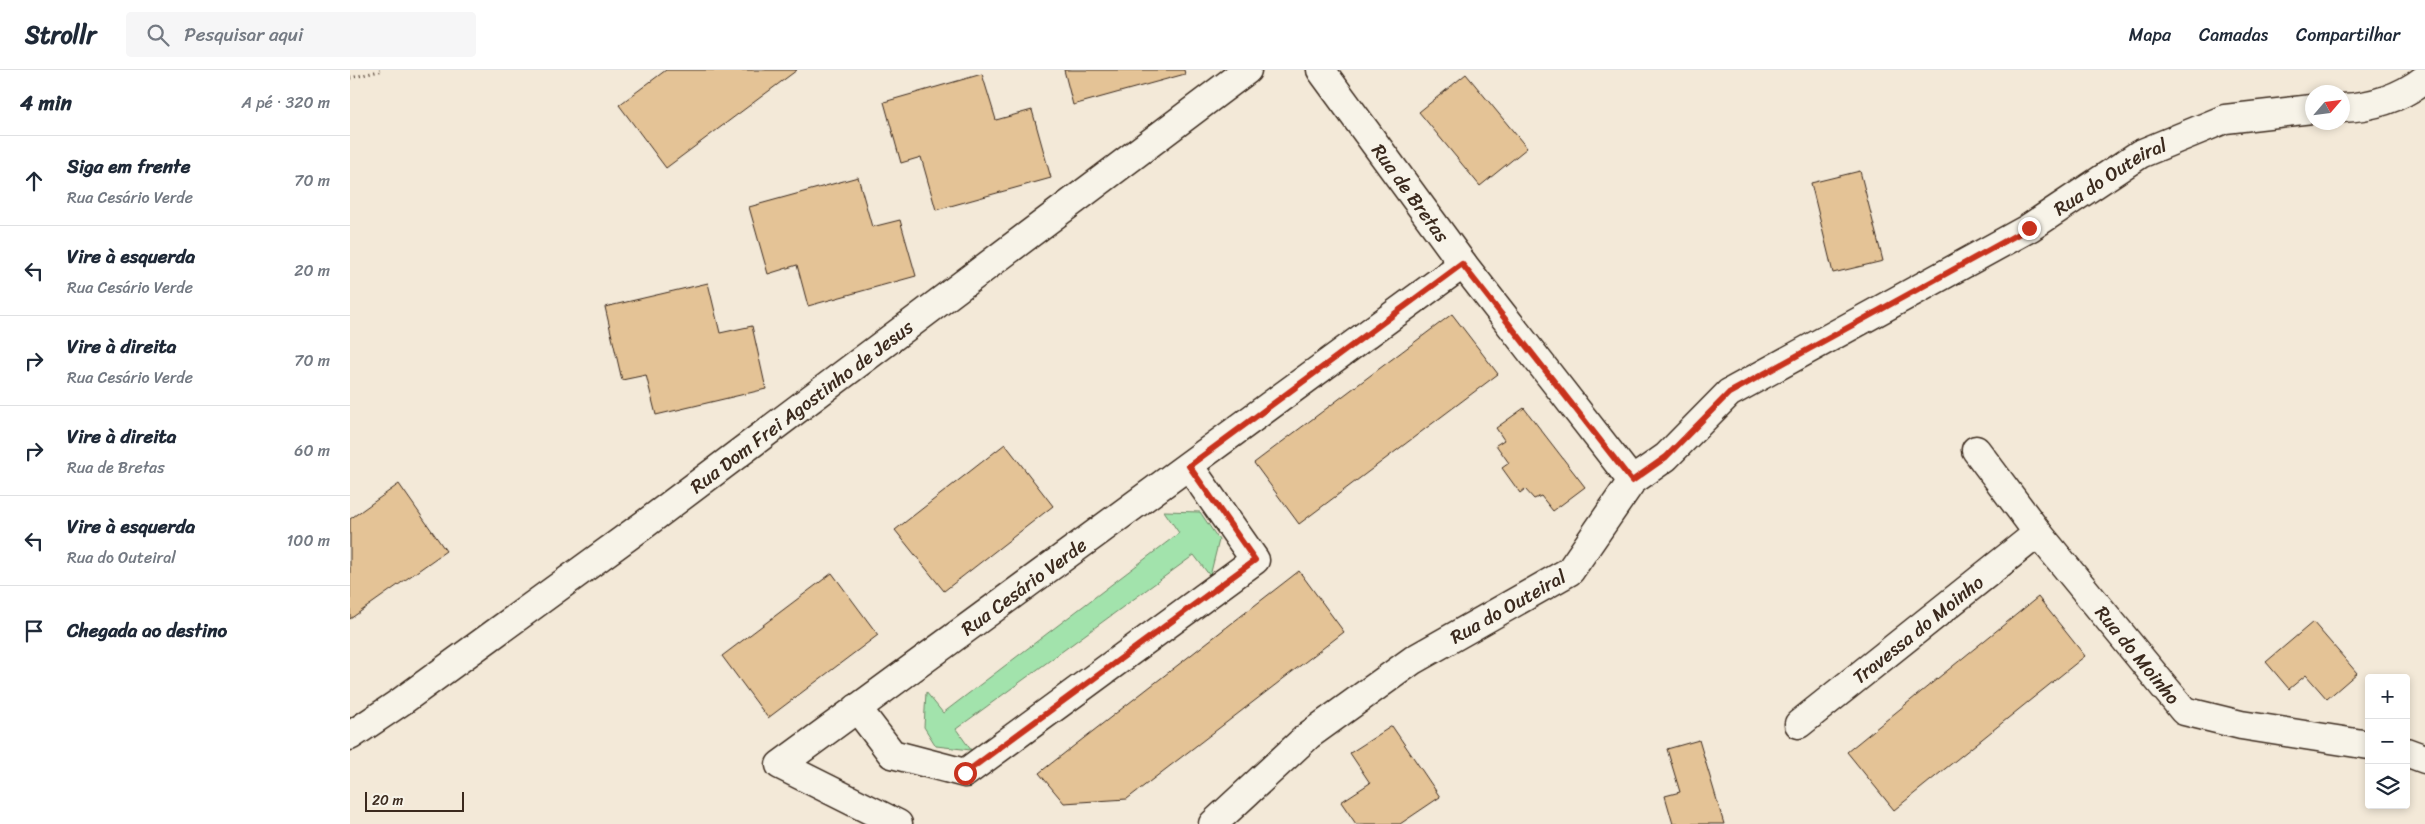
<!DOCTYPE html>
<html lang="pt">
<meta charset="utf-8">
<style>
:root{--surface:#fff;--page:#f6f6f7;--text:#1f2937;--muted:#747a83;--line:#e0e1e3}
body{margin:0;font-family:Sriracha,sans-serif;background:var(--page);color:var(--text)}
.controls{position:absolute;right:15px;bottom:15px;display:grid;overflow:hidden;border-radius:5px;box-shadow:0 2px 8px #0003}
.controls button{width:45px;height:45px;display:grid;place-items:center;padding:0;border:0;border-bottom:1px solid var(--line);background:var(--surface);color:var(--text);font:25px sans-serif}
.compass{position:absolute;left:1955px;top:15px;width:45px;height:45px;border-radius:50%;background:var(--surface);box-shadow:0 2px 8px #0003;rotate:62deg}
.scale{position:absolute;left:15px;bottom:12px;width:99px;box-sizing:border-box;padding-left:5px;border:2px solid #3b2a1e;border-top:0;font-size:14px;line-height:18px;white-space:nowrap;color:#3b2a1e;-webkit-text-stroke:4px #f7f3e8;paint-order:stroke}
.stop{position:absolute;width:15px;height:15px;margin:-11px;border:4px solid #c8321e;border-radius:50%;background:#fff}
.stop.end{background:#c8321e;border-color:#fff;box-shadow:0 1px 5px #0008}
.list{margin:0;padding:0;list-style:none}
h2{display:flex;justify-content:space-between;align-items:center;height:65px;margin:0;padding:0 20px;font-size:21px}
h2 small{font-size:16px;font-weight:400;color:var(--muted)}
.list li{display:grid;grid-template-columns:32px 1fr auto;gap:15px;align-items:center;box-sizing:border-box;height:90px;padding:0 20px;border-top:1px solid var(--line)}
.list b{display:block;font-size:19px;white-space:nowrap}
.list p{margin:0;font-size:16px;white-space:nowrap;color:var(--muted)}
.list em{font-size:16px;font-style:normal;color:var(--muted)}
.icon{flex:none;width:28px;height:28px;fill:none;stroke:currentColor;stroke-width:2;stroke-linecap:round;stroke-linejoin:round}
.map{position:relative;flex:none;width:2075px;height:754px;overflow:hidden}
header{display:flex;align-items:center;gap:30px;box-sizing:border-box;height:70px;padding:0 25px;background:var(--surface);border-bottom:1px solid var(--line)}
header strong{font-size:24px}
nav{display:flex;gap:28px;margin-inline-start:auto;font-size:18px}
.search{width:350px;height:45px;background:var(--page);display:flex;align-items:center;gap:12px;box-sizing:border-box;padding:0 18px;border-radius:5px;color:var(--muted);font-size:19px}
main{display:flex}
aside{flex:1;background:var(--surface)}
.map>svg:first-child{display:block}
</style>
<header>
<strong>Strollr</strong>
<div class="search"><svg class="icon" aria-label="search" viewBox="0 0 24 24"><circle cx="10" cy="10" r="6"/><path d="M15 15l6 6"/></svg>Pesquisar aqui</div>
<nav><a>Mapa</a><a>Camadas</a><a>Compartilhar</a></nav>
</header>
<main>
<aside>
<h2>4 min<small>A pé · 320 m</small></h2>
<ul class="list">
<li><svg class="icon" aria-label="ahead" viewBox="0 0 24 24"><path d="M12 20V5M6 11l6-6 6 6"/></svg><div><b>Siga em frente</b><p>Rua Cesário Verde</p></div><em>70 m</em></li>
<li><svg class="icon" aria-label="left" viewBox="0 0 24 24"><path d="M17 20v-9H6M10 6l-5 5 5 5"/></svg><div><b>Vire à esquerda</b><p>Rua Cesário Verde</p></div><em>20 m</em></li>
<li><svg class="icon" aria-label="right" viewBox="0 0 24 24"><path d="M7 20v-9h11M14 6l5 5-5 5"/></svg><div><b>Vire à direita</b><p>Rua Cesário Verde</p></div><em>70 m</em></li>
<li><svg class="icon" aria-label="right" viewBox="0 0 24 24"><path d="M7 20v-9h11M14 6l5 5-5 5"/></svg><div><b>Vire à direita</b><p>Rua de Bretas</p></div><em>60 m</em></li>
<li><svg class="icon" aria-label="left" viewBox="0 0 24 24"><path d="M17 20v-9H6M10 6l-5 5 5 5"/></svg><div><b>Vire à esquerda</b><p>Rua do Outeiral</p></div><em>100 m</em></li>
<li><svg class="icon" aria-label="arrive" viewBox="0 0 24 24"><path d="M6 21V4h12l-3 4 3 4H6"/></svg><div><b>Chegada ao destino</b></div></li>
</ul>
</aside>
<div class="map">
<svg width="2075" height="754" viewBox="0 0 2075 754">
<rect width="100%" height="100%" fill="#f3e9d8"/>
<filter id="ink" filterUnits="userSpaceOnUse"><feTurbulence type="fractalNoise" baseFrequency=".02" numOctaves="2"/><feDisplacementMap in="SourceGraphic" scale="10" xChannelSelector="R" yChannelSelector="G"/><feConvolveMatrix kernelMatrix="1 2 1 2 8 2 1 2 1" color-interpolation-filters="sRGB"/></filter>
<g filter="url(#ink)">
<path fill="#a2e3ac" stroke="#6e8665" d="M814 441 850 442 869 470 860 506 844 485 606 659 621 680 586 676 574 657 576 622 593 643 829 463Z"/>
<path fill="#e4c396" stroke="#3b2a1e" d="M316 0H447L316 98 269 35Z
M714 0H834L835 4 723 35Z
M632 4 646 50 682 40 701 108 586 140 571 87 551 93 534 32Z
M1116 4 1177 78 1130 116 1069 42Z
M1510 101 1533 191 1483 203 1461 113Z
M508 107 522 157 550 150 566 206 458 236 447 195 418 204 399 137Z
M358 213 370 263 402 256 416 319 306 345 296 305 272 310 255 237Z
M1102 244 1148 304 949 454 904 393Z
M1174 338 1235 417 1203 441 1191 426 1184 429 1175 419 1170 423 1152 398 1159 393 1146 375 1154 370 1146 358Z
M655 374 703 436 594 521 545 460Z
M49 414 96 481 0 549V449Z
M949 501 994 562 777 729 714 733 689 703Z
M482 503 528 565 418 648 372 586Z
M1688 527 1735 586 1544 740 1497 682Z
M1963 552 2007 603 1977 629 1956 605 1939 619 1916 592Z
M1042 656 1090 727 1050 754H1006L991 732 1020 713 1000 683Z
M1349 670 1374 754H1323L1315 726 1330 722 1317 679Z"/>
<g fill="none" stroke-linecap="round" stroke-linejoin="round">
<defs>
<g id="street">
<path id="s1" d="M971 0 1113 194 1282 411"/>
<path d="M1992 38C2023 37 2050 28 2075 9"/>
<path id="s2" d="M1626 380 1688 463 1834 641 1891 655 2019 675"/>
<path d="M507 638 542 684 615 703 905 490 839 396"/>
<path id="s3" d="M1449 654 1688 463"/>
<path id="s4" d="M0 666 52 631 295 454 897 0"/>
<path d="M2056 682 2075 689"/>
<path id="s5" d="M548 754 430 695 1113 194"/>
<path id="s6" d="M863 754 959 665 1063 590 1220 501 1282 411 1316 387 1379 323 1679 158 1790 84 1875 49 1962 39"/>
</g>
</defs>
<use href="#street" stroke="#3b2a1e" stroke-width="31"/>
<path stroke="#3b2a1e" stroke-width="3" stroke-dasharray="1 4" stroke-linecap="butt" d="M0 8 34 0"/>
<use href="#street" stroke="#f7f3e8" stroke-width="28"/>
</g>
</g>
<g fill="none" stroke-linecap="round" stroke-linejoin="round" filter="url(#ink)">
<path stroke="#c8321e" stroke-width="6" d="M615 703 905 490 839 396 1112 194 1282 411 1316 387 1379 323 1679 158"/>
</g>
<g text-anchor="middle" stroke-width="4" stroke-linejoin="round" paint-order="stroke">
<g font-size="19" fill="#3b2a1e" stroke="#f7f3e8">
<text dy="7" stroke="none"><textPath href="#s6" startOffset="1119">Rua do Outeiral</textPath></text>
<text dy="7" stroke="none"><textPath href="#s1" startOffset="152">Rua de Bretas</textPath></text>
<text dy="7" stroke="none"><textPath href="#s4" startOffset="559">Rua Dom Frei Agostinho de Jesus</textPath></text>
<text dy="7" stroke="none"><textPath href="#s5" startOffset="434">Rua Cesário Verde</textPath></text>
<text dy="7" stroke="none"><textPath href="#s6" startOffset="368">Rua do Outeiral</textPath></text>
<text dy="7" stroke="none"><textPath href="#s3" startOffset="152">Travessa do Moinho</textPath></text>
<text dy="7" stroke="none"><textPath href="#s2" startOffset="261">Rua do Moinho</textPath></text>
</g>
</g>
</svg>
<div class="controls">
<button>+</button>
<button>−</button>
<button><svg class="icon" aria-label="layers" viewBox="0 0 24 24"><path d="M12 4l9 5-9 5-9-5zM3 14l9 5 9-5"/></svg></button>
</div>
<svg class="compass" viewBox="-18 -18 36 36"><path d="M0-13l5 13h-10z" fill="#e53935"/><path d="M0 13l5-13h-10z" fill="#747a83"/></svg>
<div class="scale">20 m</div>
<div class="stop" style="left:615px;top:703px"></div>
<div class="stop end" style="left:1679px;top:158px"></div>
</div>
</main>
